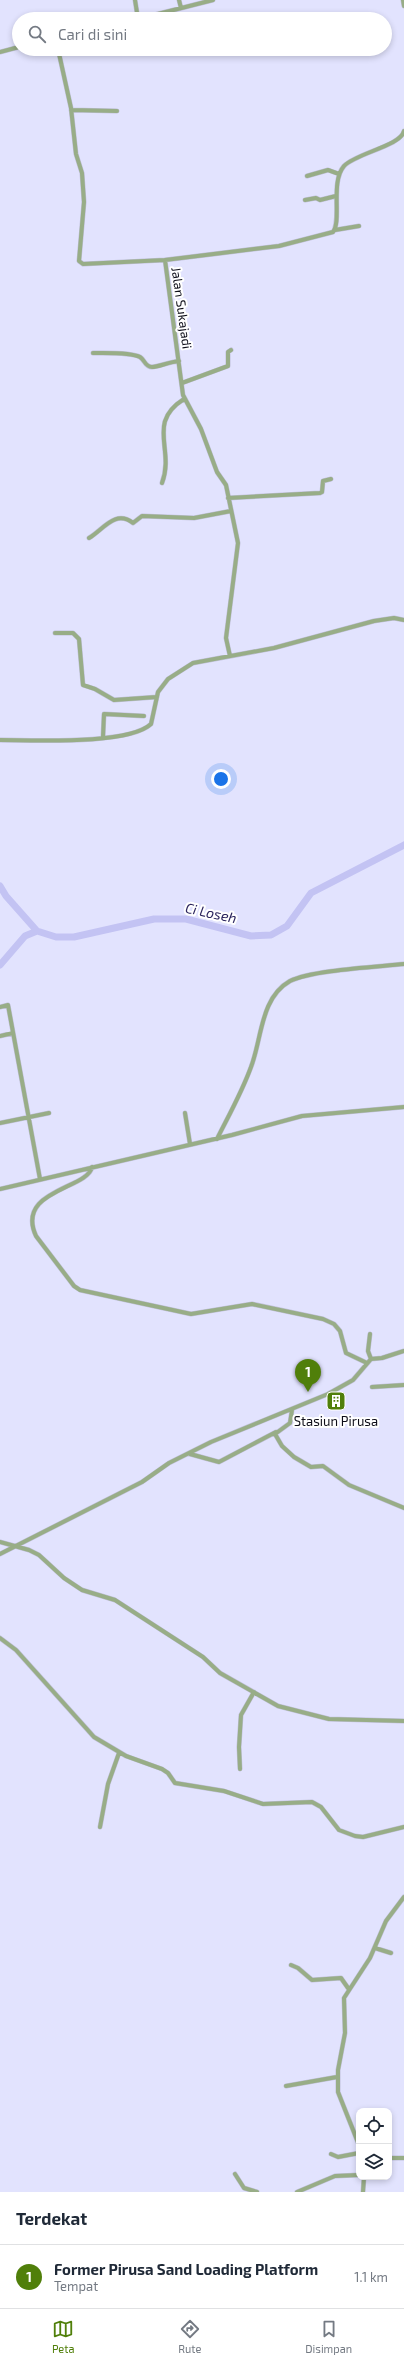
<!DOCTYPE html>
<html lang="id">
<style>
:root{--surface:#fff;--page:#f6f6f7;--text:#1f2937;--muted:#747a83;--line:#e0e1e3;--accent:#507f0a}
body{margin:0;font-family:"Exo 2",sans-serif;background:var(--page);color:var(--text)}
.controls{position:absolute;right:12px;bottom:12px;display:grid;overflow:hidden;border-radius:8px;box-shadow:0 2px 6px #0003}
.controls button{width:36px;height:36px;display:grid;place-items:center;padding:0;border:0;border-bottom:1px solid var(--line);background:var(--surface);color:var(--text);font:20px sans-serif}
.you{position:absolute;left:221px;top:779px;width:14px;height:14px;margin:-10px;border:3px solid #fff;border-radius:50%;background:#1a73e8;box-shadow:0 0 0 6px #1a73e833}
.badge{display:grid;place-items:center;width:26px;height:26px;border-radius:50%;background:var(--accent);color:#fff;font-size:13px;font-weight:700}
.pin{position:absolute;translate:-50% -33px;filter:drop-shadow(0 1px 2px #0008)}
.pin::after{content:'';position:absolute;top:21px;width:14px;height:12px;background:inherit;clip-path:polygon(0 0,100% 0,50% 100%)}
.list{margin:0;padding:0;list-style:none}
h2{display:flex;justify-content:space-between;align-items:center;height:52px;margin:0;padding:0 16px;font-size:17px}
h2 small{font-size:13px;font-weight:400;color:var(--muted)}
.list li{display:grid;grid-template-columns:26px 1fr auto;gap:12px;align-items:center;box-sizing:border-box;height:64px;padding:0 16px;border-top:1px solid var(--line)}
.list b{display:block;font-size:15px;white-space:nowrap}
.list p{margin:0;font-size:13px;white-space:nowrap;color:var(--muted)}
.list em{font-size:13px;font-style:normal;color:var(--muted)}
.icon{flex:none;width:22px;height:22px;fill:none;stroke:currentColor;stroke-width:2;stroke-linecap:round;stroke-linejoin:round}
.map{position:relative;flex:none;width:404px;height:2192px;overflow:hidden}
.search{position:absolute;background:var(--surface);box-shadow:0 2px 6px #0003;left:12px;right:12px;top:12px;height:44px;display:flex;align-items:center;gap:10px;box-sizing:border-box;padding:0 14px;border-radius:22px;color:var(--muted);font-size:15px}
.sheet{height:116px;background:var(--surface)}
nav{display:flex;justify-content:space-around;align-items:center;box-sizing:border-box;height:56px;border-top:1px solid var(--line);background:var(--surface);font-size:11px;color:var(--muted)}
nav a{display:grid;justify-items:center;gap:2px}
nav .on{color:var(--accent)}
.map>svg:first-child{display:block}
</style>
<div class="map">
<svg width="404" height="2192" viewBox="0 0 404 2192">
<rect width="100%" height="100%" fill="#e2e3fe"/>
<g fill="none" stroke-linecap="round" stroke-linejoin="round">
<path stroke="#c3c3f3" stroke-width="7" d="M0 886 6 896 37 931
M0 965 25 936 37 931 56 937H74L154 919H186L251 936 271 935 287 926 311 893 404 845"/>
<defs>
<path id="minor" d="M135 0 138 19
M179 0 181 8
M403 0 404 6
M138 19 213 0
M58 49 71 108 76 154 82 173 84 202 79 261 83 264 165 260
M0 52 19 47
M71 110 117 111
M307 176 328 170 339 174
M305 200 316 198 320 200 336 196
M335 230 359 226
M93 353C104 353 131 352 140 357 145 360 145 367 152 367 158 367 169 362 179 361
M182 383 228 366V352L231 350
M162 483C175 449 146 423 184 399
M228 498 320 493 322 492 323 481 331 479
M89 538C103 530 115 509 133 523L142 516 194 518 231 511
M55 633H73L79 639 83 685 95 689 114 700 157 697
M230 656 226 638 238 543 226 485 217 472 201 429 183 395 165 260 279 246 333 232C342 221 330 182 344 166 356 153 401 146 404 131
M103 737 104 714 144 716
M0 740C33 740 129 745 151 724L158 692 168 679 193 663 274 648 374 621 394 618 404 620
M0 1007 8 1005 40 1179
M0 1036 13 1033
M185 1113 190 1144
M0 1123 49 1113
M217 1139C229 1115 242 1092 251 1067 262 1039 260 998 290 981 312 970 376 967 404 964
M92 1167C88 1189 15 1190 36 1236L74 1286 80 1290 191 1314 252 1304 323 1319 334 1324 340 1331 346 1353 367 1363
M0 1189 232 1135 302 1116 404 1107
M370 1334 368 1351 371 1359
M372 1387 404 1385
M292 1410 290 1423 275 1434 282 1446 294 1457 311 1467 323 1466 349 1485 404 1508
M190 1454 219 1462 276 1432
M0 1542 29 1550 39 1555 64 1578 82 1590 115 1600 203 1657 220 1673 278 1706 329 1719 404 1721
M0 1554 142 1482 169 1463 211 1442 328 1394 353 1380 371 1359 382 1358 404 1351
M0 1638 16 1650 94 1737 126 1756 162 1769 168 1773 175 1783 224 1791 263 1804 312 1802 321 1807 339 1830 355 1836 363 1837 404 1827
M240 1769 239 1747 241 1715 254 1692
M100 1827 108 1784 119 1753
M375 1948 391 1953
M291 1965 298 1968 312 1980 341 1978 348 1988
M286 2086 337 2077
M359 2145 338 2092V2070L345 2033 344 1998 370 1958 386 1921 404 1897
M331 2154 338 2157 359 2153
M389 2158H404
M235 2174 244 2188 257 2192
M297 2192 335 2176 359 2175
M363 2192 364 2177"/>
</defs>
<use href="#minor" stroke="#c0c1d9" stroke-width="5"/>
<use href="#minor" stroke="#98ad87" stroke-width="4"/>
</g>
<defs>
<symbol id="building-square" viewBox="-11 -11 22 22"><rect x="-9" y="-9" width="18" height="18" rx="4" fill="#507f0a" stroke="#fff"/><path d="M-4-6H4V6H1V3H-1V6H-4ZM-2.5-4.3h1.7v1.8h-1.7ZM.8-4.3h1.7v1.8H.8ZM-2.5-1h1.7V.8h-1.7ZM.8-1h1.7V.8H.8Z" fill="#fff"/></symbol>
</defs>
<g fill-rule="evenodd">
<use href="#building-square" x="325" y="1390" width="22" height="22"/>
</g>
<g text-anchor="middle" stroke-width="4" stroke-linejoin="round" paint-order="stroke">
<g font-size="13" fill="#0d0d18" stroke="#fff">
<text transform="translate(182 308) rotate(82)" y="5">Jalan Sukajadi</text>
</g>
<g font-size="13" fill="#0d0d18" stroke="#fff">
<text x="336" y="1426">Stasiun Pirusa</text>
</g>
<g font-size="14" font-style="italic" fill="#2d265e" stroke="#fff">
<text transform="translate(211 913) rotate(12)" y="5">Ci Loseh</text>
</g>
</g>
</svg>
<div class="controls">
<button><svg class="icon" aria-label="locate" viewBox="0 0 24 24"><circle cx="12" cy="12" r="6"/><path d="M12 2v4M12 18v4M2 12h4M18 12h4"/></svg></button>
<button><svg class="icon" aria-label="layers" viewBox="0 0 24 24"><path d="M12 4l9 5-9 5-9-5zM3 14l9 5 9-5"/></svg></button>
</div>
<div class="you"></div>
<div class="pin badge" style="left:308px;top:1392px">1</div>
<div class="search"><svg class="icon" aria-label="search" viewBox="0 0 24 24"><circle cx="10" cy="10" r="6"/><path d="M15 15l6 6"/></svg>Cari di sini</div>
</div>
<section class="sheet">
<h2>Terdekat<small></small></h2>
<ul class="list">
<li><span class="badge">1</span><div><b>Former Pirusa Sand Loading Platform</b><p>Tempat</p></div><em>1.1 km</em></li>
</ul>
</section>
<nav>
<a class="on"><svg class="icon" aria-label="map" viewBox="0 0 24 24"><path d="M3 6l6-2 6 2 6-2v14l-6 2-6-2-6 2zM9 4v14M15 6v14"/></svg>Peta</a>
<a><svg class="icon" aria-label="directions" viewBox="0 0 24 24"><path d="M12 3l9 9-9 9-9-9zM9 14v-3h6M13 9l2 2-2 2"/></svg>Rute</a>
<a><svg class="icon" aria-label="saved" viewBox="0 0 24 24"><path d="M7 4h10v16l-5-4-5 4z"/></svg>Disimpan</a>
</nav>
